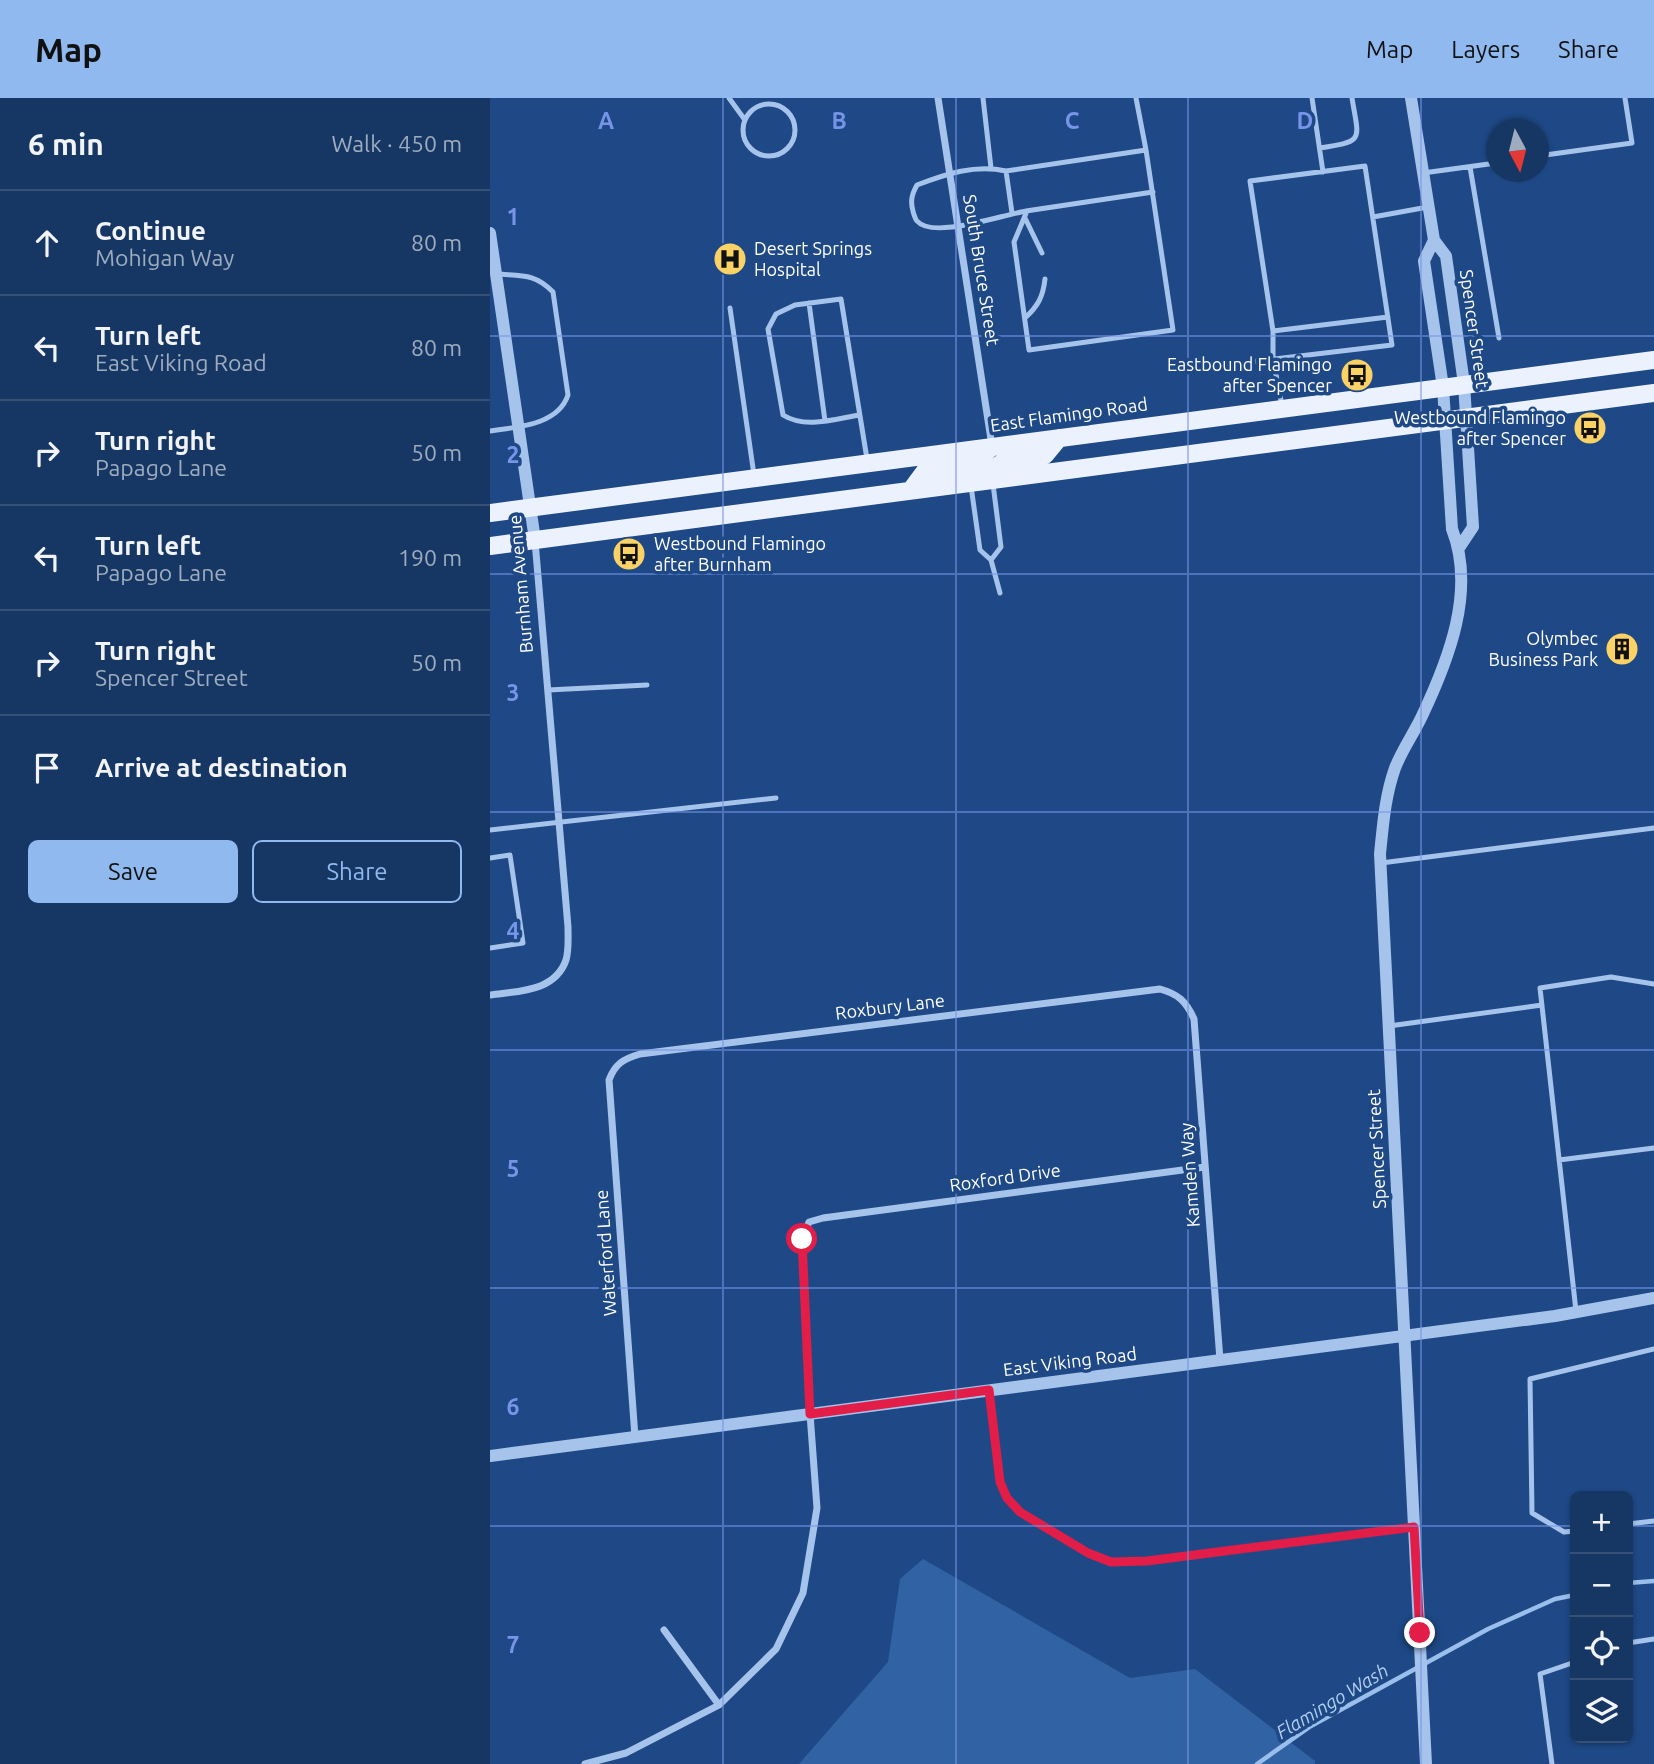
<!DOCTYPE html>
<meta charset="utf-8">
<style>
:root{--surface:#163764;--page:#1f3f6a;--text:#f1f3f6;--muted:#9eacbf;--line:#355178;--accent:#90b9f0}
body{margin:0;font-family:Ubuntu,sans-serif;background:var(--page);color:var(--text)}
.controls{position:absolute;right:21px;bottom:21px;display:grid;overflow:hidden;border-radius:10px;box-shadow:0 2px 5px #0004}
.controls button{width:63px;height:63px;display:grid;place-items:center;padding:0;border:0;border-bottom:2px solid var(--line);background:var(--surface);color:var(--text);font:35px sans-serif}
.compass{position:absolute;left:996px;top:21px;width:63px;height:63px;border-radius:50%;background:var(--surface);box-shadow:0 2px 5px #0004;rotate:173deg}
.stop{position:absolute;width:21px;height:21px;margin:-16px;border:5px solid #e11d48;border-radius:50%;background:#fff}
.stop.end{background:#e11d48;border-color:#fff;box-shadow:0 2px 7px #0008}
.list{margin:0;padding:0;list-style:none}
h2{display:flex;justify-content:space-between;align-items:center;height:91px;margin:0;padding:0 28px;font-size:30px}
h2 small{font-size:23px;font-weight:400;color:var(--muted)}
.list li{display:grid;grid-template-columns:46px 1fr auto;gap:21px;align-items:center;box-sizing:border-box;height:105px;padding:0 28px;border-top:2px solid var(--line)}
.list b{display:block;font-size:26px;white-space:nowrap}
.list p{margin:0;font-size:23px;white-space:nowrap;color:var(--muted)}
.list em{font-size:23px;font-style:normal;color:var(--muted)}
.actions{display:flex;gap:14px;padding:21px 28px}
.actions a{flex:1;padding:16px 0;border:2px solid var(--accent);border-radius:10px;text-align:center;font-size:24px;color:var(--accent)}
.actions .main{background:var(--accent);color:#111}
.icon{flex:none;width:38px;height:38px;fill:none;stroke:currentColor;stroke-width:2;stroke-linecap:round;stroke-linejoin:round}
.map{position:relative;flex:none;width:1164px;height:1666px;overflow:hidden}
header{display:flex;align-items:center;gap:42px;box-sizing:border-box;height:98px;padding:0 35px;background:var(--accent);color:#111}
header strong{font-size:33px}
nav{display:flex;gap:38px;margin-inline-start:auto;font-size:24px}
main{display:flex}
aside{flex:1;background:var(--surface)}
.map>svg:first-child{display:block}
</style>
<header>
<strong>Map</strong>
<nav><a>Map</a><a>Layers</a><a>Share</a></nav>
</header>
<main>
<aside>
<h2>6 min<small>Walk · 450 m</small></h2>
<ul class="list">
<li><svg class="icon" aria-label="ahead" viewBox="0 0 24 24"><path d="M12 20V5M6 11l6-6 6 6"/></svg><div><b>Continue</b><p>Mohigan Way</p></div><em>80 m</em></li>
<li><svg class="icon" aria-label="left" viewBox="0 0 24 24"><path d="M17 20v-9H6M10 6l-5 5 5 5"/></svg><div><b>Turn left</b><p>East Viking Road</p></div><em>80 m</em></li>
<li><svg class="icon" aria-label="right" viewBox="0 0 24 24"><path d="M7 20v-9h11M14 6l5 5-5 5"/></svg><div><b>Turn right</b><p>Papago Lane</p></div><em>50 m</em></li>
<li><svg class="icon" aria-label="left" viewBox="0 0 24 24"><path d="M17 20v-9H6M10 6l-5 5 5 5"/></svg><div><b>Turn left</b><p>Papago Lane</p></div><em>190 m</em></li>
<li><svg class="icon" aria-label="right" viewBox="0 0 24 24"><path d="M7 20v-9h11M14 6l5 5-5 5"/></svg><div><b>Turn right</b><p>Spencer Street</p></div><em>50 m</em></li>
<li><svg class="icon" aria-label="arrive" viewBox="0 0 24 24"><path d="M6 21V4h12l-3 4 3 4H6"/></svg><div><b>Arrive at destination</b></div></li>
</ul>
<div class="actions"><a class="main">Save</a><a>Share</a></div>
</aside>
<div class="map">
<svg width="1164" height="1666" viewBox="0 0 1164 1666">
<rect width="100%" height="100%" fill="#1e4986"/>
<path fill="#3163a4" d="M433 1461 640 1580 705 1571 825 1663V1666H309L398 1564 410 1481Z"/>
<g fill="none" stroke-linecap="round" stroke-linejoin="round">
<path stroke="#9abfec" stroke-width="4.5" d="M1138 1485 1164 1483
M767 1666 821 1628 998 1531 1065 1501 1085 1497"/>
<path stroke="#a6c4eb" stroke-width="5" d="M239 0 255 22
M493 0 501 70
M646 0 656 52
M822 0 833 74
M253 32a26 26 0 1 1 52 0a26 26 0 1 1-52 0Z
M830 50C875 43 869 43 862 0
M1048 58 1142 45 1135 0
M980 69 1009 240
M516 73 656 52 683 232 539 252 524 144 537 113C514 116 443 142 427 123 426 123 423 114 423 113 420 103 422 96 427 87 456 76 485 66 516 73L522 115
M933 75 1006 65
M536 113 663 94
M883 119 938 109
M535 120 552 155
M319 205 335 323
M240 210 264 377
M535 220C548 208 553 199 555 181
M783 233 898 219
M734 267 902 247 875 68 760 83 783 233V261L792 308
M369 317C345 321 315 331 293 317L278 231 286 216 305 207 351 201 377 361
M0 333C28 329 68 327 78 297L63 194C45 175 31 178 7 176
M481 388 490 452 501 462 510 495
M501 462 511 449 503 386
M58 592 157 587
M0 732 286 700
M0 760 20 757 33 845 0 850
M891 765 1164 730
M899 928 1052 907
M1069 1062 1164 1050
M1086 1213 1050 890 1121 879 1164 886
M1138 1426 1164 1423
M1085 1433 1074 1434 1042 1415 1040 1281 1164 1251
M1138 1545 1164 1541
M1062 1666 1050 1576 1085 1564"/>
<path stroke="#a6c4eb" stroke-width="7" d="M448 0 502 348
M0 897C28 893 65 894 76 862 79 852 78 839 78 829L45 443
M499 1292 510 1384 517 1400 530 1414 598 1455 621 1464 657 1463 924 1429
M145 1339 119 982C125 966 133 961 150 956L670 891C688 896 696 903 704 921L730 1262
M174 1532 229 1607
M95 1666 136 1655 229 1607 286 1551 313 1495 327 1410 320 1316 312 1141 319 1124 333 1120 715 1069"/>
<path stroke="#a6c4eb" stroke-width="12" d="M921 0 944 142 956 158 974 286 983 429 969 450
M0 135 45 442
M0 1358 1065 1218 1164 1200
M936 1666 890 756C893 727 895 698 905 670 912 652 924 635 932 618 959 561 986 492 962 431L953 289 934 163 944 142"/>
<path stroke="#ebf2fe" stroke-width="18" d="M488 380 517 362 555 357 569 340
M421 392 435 373 480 367 502 349
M0 415 1164 262
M0 448 1164 295"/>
</g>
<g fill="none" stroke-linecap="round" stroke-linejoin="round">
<path stroke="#e11d48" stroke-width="9" d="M312 1141 320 1316 499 1292 510 1384 517 1400 530 1414 598 1455 621 1464 657 1463 924 1429 930 1535"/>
</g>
<path fill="none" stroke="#7795e8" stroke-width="2" stroke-opacity="0.55" d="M233 0V1666M466 0V1666M698 0V1666M931 0V1666M0 238H1164M0 476H1164M0 714H1164M0 952H1164M0 1190H1164M0 1428H1085M1138 1428H1164"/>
<defs>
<symbol id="hospital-disc" viewBox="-11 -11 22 22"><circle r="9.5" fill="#fad265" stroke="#1e4986"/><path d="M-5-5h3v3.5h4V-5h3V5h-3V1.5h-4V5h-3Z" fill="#111"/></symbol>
<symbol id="bus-disc" viewBox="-11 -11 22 22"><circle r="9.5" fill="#fad265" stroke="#1e4986"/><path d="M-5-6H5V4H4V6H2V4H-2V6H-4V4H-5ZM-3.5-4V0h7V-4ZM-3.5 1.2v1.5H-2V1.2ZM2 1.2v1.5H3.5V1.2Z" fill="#111"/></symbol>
<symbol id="building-disc" viewBox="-11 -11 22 22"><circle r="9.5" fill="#fad265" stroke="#1e4986"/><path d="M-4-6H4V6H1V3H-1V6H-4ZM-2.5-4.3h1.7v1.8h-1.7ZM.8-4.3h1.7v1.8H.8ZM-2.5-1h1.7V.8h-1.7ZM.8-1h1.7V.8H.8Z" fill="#111"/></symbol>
</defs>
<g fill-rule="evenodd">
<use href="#hospital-disc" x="221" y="142" width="38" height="38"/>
<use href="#bus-disc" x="848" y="258" width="38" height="38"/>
<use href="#bus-disc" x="1081" y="311" width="38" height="38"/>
<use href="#bus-disc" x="120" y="437" width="38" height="38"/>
<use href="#building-disc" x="1113" y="532" width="38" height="38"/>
</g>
<g text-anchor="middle" stroke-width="7" stroke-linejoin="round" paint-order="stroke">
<g font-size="18" fill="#fff" stroke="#1e4986" text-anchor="end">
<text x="264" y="157" text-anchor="start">Desert Springs<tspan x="264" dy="21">Hospital</tspan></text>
<text x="842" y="273">Eastbound Flamingo<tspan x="842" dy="21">after Spencer</tspan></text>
<text x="1076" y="326">Westbound Flamingo<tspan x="1076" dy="21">after Spencer</tspan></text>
<text x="164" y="452" text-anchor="start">Westbound Flamingo<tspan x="164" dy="21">after Burnham</tspan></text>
<text x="1108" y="547">Olymbec<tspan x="1108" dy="21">Business Park</tspan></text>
</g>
<g font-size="18" fill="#fff" stroke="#1e4986">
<text transform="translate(491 172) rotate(81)" y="6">South Bruce Street</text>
<text transform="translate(984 231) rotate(82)" y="6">Spencer Street</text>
<text transform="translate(579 317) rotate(-8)" y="6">East Flamingo Road</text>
<text transform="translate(31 486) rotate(-95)" y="6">Burnham Avenue</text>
<text transform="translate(400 909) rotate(-7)" y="6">Roxbury Lane</text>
<text transform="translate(887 1051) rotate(-93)" y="6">Spencer Street</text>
<text transform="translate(700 1077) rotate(-94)" y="6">Kamden Way</text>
<text transform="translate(515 1080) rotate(-8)" y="6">Roxford Drive</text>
<text transform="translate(116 1155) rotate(-94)" y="6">Waterford Lane</text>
<text transform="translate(580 1264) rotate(-7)" y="6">East Viking Road</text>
</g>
<g font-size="19" font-style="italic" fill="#b2cef2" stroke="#1e4986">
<text transform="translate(842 1603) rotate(-31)" y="7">Flamingo Wash</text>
</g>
</g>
<g font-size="23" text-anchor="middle" font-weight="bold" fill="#7795e8" stroke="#1e4986" stroke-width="7" stroke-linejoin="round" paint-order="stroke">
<text x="116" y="31">A</text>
<text x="349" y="31">B</text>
<text x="582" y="31">C</text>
<text x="815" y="31">D</text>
<text x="23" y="127">1</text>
<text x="23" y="365">2</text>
<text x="23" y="603">3</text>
<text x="23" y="841">4</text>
<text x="23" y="1079">5</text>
<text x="23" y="1317">6</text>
<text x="23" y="1555">7</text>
</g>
</svg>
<div class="controls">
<button>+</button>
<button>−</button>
<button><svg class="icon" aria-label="locate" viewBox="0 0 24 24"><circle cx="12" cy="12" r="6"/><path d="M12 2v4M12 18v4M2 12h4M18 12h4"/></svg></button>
<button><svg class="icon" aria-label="layers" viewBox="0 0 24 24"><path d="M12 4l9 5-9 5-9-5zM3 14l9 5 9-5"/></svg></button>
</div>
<svg class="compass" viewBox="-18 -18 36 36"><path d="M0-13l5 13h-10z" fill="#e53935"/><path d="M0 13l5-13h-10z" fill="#9eacbf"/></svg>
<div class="stop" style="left:312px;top:1141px"></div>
<div class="stop end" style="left:930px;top:1535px"></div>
</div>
</main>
